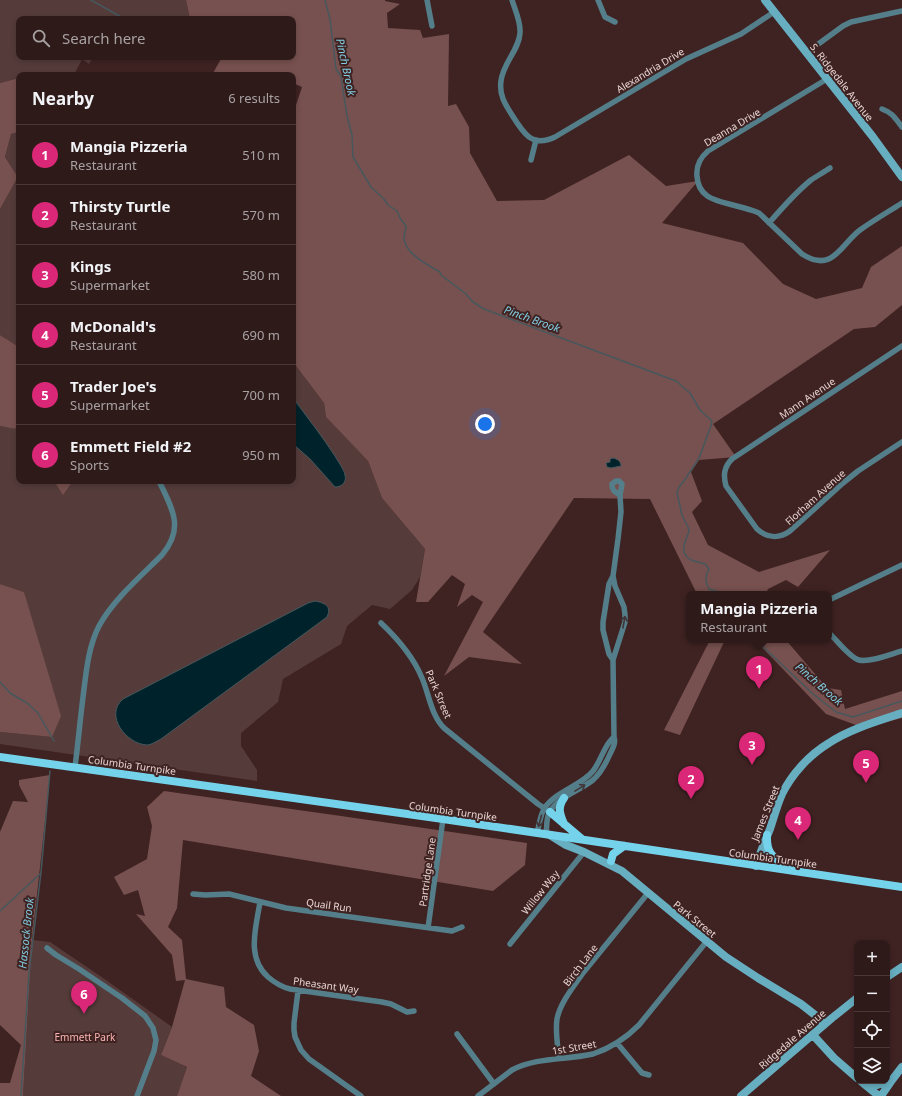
<!DOCTYPE html>
<meta charset="utf-8">
<style>
:root{--surface:#2f1a1a;--page:#3b2727;--text:#f1f3f6;--muted:#a7a1a2;--line:#4a3839;--accent:#db2777}
body{margin:0;font-family:"Noto Sans",sans-serif;background:var(--page);color:var(--text)}
.controls{position:absolute;right:12px;bottom:12px;display:grid;overflow:hidden;border-radius:8px;box-shadow:0 2px 6px #0003}
.controls button{width:36px;height:36px;display:grid;place-items:center;padding:0;border:0;border-bottom:1px solid var(--line);background:var(--surface);color:var(--text);font:20px sans-serif}
.you{position:absolute;left:485px;top:424px;width:14px;height:14px;margin:-10px;border:3px solid #fff;border-radius:50%;background:#1a73e8;box-shadow:0 0 0 6px #1a73e833}
.badge{display:grid;place-items:center;width:26px;height:26px;border-radius:50%;background:var(--accent);color:#fff;font-size:13px;font-weight:700}
.pin{position:absolute;translate:-50% -33px;filter:drop-shadow(0 1px 2px #0008)}
.pin::after{content:'';position:absolute;top:21px;width:14px;height:12px;background:inherit;clip-path:polygon(0 0,100% 0,50% 100%)}
.popup{position:absolute;left:686px;top:591px;width:146px;height:52px;box-sizing:border-box;display:grid;place-content:center;border-radius:8px;background:var(--surface);filter:drop-shadow(0 1px 3px #0005);font-size:13px;white-space:nowrap;color:var(--muted)}
.popup b{font-size:15px;color:var(--text)}
.popup::after{content:'';position:absolute;left:50%;top:100%;margin-left:-8px;border:8px solid transparent;border-top-color:var(--surface)}
.list{margin:0;padding:0;list-style:none}
h2{display:flex;justify-content:space-between;align-items:center;height:52px;margin:0;padding:0 16px;font-size:17px}
h2 small{font-size:13px;font-weight:400;color:var(--muted)}
.list li{display:grid;grid-template-columns:26px 1fr auto;gap:12px;align-items:center;box-sizing:border-box;height:60px;padding:0 16px;border-top:1px solid var(--line)}
.list b{display:block;font-size:15px;white-space:nowrap}
.list p{margin:0;font-size:13px;white-space:nowrap;color:var(--muted)}
.list em{font-size:13px;font-style:normal;color:var(--muted)}
.icon{flex:none;width:22px;height:22px;fill:none;stroke:currentColor;stroke-width:2;stroke-linecap:round;stroke-linejoin:round}
.map{position:relative;flex:none;width:902px;height:1096px;overflow:hidden}
.search{position:absolute;background:var(--surface);box-shadow:0 2px 6px #0003;left:16px;top:16px;width:280px;height:44px;display:flex;align-items:center;gap:10px;box-sizing:border-box;padding:0 14px;border-radius:8px;color:var(--muted);font-size:15px}
.panel{position:absolute;background:var(--surface);box-shadow:0 2px 6px #0003;left:16px;top:72px;width:280px;height:412px;border-radius:8px}
.map>svg:first-child{display:block}
</style>
<div class="map">
<svg width="902" height="1096" viewBox="0 0 902 1096">
<rect width="100%" height="100%" fill="#3f2322"/>
<path fill="#553c3b" d="M0 0H186L190 19H19V57H93L89 64 82 59 74 75H19V78L0 83Z
M19 132V347L0 335V209L18 177 5 157 11 134Z
M293 362 324 403 326 417 368 461 382 498 425 549 420 577 412 590 390 609 372 605 347 626 341 644 283 679 278 702 241 733V746L257 770V781L0 744V732L52 737 24 592 0 584V426L15 429 19 424V481H54L63 494 73 481H293Z
M32 940 50 942 103 978 172 1027 161 1055 187 1067 177 1096H23Z"/>
<path fill="#77514f" d="M186 0H385V1L400 4 387 13 388 28 420 30 423 38 449 34 448 106 456 104 469 127 470 153 497 201 544 200 629 155 666 186 698 181 662 223 743 243 783 284 816 299 862 288 871 267 902 246V305L875 327 854 329 713 424 736 457 699 460 691 472 702 501 692 512 708 545 759 572 830 550 798 587 786 580 768 589 766 594H697L650 499 574 498 483 632 522 664 469 657 444 676 483 602 472 595 457 607 465 584 452 575 428 602H416L425 549 382 498 368 461 326 417 324 403 293 362V114L302 87 293 83V75L275 74 274 75H212L222 57H293V19H190Z
M19 78V132L11 134 5 157 18 177 0 209V83Z
M0 335 19 347V424L15 429 0 426Z
M54 481H73L63 495Z
M0 584 24 592 61 716 52 737 0 732Z
M710 640H725L680 735 664 730Z
M755 640H786L827 688 841 690 845 709 902 691V718L864 728 826 714Z
M50 775 32 940 23 1096H0V1083H10L21 1045 0 1025V832L13 801 28 802 19 785V780Z
M164 791 341 816 527 843 525 865 493 891 183 840 177 908 168 927 182 940 186 979 224 987 226 1007 254 1025 259 1051 251 1076 281 1096H177L187 1067 161 1055 172 1027 185 980 176 981 172 955 136 914 145 916 138 890 124 895 114 877 147 859 152 826 147 807Z"/>
<path fill="#00222a" stroke="#46585d" d="M293 398C307 417 322 436 335 456 338 462 344 469 345 475 347 482 342 487 335 487L310 459 293 444Z
M613 458C617 459 621 461 621 466L611 468 607 467 606 463 610 462V459Z
M315 601C325 603 332 606 327 617L161 739C157 741 151 745 147 745 126 744 104 715 123 699L308 603Z"/>
<g fill="none" stroke-linecap="round" stroke-linejoin="round">
<path stroke="#46585d" stroke-width="1.5" d="M91 0 123 18
M325 0 330 19 336 69 341 76 347 116 352 135 353 157 371 187 384 199 388 205 397 211 400 218 406 226C406 230 404 233 404 238 405 254 428 265 440 272L441 275 466 294 473 302 484 309 676 381 690 393 700 410 712 421 711 426 699 458 684 481 679 487 677 493 682 515 688 527 689 531 684 545V552L687 557 691 560 705 564 709 569C705 577 705 581 709 589L719 592V594
M756 640 813 694 836 712 853 717 902 701
M0 682 10 693 27 703 38 713 54 741
M0 911 41 873
M21 1096 29 973 41 872 50 771"/>
<path stroke="#547f8a" stroke-width="5.5" d="M427 0 432 26
M512 0C515 10 521 22 520 33 519 50 503 63 501 81 499 95 505 104 512 115 523 133 532 148 555 137L686 59 741 34 774 12
M598 0 605 17 615 22
M806 53 843 26 851 22 902 11
M827 79 708 151C701 157 696 166 697 176 698 196 713 200 729 204 737 206 745 208 754 211L759 213 802 254C833 274 841 244 860 230 874 220 888 212 902 203
M882 109C893 113 895 118 902 127
M531 160 536 140
M769 223C782 208 796 192 811 180 817 176 824 172 830 168
M902 346 732 459C724 467 723 475 726 486L757 529C767 538 779 539 790 531L843 483 858 471 902 442
M613 576 615 586 624 607 625 615V622L613 660
M829 600 902 565
M381 623C398 639 413 656 422 678 429 694 431 715 444 728L538 804 550 812
M829 633C837 640 849 657 859 660 870 663 891 654 902 651
M75 767C78 744 80 721 83 697 86 674 88 647 99 626 113 600 141 576 162 555 185 527 172 509 159 481
M537 833C539 826 540 816 544 809 554 792 581 786 593 771 601 761 605 743 614 737
M546 835C547 828 546 819 549 813 558 797 579 791 593 780 601 773 606 763 610 754 613 748 616 743 614 737L613 660 609 654 603 630V622L609 584 613 576 618 539 621 512 620 495 622 484 619 481H616L612 484C612 491 615 492 620 495
M193 894 205 895 229 894 286 908 452 931 462 927
M260 902C256 928 246 957 268 977 275 983 282 987 290 989L382 1002 391 1004 407 1012 414 1011
M428 928 443 819
M510 944 584 852
M47 948 56 955 79 969 122 998 145 1016 153 1028 156 1040 154 1051 137 1096
M298 991 294 1023V1030L295 1037 301 1050 309 1059 361 1096
M457 1034 494 1084
M617 1043 642 1073 649 1075
M559 1059C558 1046 555 1032 557 1019 560 1003 574 986 583 973L648 893
M478 1096 512 1070C536 1057 567 1060 593 1054 611 1048 625 1039 639 1025L707 941"/>
<path stroke="#67aec1" stroke-width="8" d="M765 0 873 137 902 177
M550 835 566 845 584 852 622 871 726 957 758 978 801 1004 815 1015 824 1025
M756 866C760 853 765 841 770 829 774 817 777 805 782 794 792 774 809 755 829 743 850 729 878 721 902 713
M887 977 902 967
M813 1035 834 1058 857 1078
M862 1082 877 1085 891 1080
M864 1084 879 1096
M741 1096 832 1018 857 998
M881 1096 892 1080 902 1067"/>
<path stroke="#75d2eb" stroke-width="8" d="M0 757 443 819 902 887
M550 812 582 839
M564 824C560 814 557 808 564 798
M767 835C766 856 775 858 791 869
M611 861 613 854 624 846"/>
</g>
<defs><path id="oneway-shaft" d="M-6 0H5M1.5-3L5.5 0L1.5 3" fill="none" stroke-width="1.6" stroke-linecap="round" stroke-linejoin="round"/></defs>
<g stroke="#433537">
<use href="#oneway-shaft" transform="translate(624 622) rotate(-80)"/>
<use href="#oneway-shaft" transform="translate(580 788) rotate(-32)"/>
<use href="#oneway-shaft" transform="translate(540 821) rotate(105)"/>
</g>
<g text-anchor="middle" stroke-width="4" stroke-linejoin="round" paint-order="stroke">
<g font-size="10" fill="#e8d5d3" stroke="#3f2322">
<text transform="translate(650 70) rotate(-31)" y="4">Alexandria Drive</text>
<text transform="translate(842 82) rotate(52)" y="4">S. Ridgedale Avenue</text>
<text transform="translate(732 127) rotate(-31)" y="4">Deanna Drive</text>
<text transform="translate(807 398) rotate(-34)" y="4">Mann Avenue</text>
<text transform="translate(815 497) rotate(-42)" y="4">Florham Avenue</text>
<text transform="translate(439 694) rotate(67)" y="4">Park Street</text>
<text transform="translate(132 765) rotate(8)" y="4">Columbia Turnpike</text>
<text transform="translate(453 811) rotate(8)" y="4">Columbia Turnpike</text>
<text transform="translate(765 813) rotate(-68)" y="4">James Street</text>
<text transform="translate(773 858) rotate(8)" y="4">Columbia Turnpike</text>
<text transform="translate(427 872) rotate(-82)" y="4">Partridge Lane</text>
<text transform="translate(540 892) rotate(-51)" y="4">Willow Way</text>
<text transform="translate(329 905) rotate(8)" y="4">Quail Run</text>
<text transform="translate(695 919) rotate(39)" y="4">Park Street</text>
<text transform="translate(580 965) rotate(-53)" y="4">Birch Lane</text>
<text transform="translate(326 985) rotate(8)" y="4">Pheasant Way</text>
<text transform="translate(792 1039) rotate(-41)" y="4">Ridgedale Avenue</text>
<text transform="translate(574 1047) rotate(-10)" y="4">1st Street</text>
</g>
<g font-size="10" fill="#fbb5b2" stroke="#3f2322">
<text x="85" y="1041">Emmett Park</text>
</g>
<g font-size="11" font-style="italic" fill="#80cee2" stroke="#3f2322">
<text transform="translate(346 67) rotate(78)" y="4">Pinch Brook</text>
<text transform="translate(532 319) rotate(20)" y="4">Pinch Brook</text>
<text transform="translate(819 684) rotate(41)" y="4">Pinch Brook</text>
<text transform="translate(26 933) rotate(-84)" y="4">Hassock Brook</text>
</g>
</g>
</svg>
<div class="controls">
<button>+</button>
<button>−</button>
<button><svg class="icon" aria-label="locate" viewBox="0 0 24 24"><circle cx="12" cy="12" r="6"/><path d="M12 2v4M12 18v4M2 12h4M18 12h4"/></svg></button>
<button><svg class="icon" aria-label="layers" viewBox="0 0 24 24"><path d="M12 4l9 5-9 5-9-5zM3 14l9 5 9-5"/></svg></button>
</div>
<div class="you"></div>
<div class="pin badge" style="left:759px;top:689px">1</div>
<div class="popup"><b>Mangia Pizzeria</b>Restaurant</div>
<div class="pin badge" style="left:691px;top:799px">2</div>
<div class="pin badge" style="left:752px;top:765px">3</div>
<div class="pin badge" style="left:798px;top:840px">4</div>
<div class="pin badge" style="left:866px;top:783px">5</div>
<div class="pin badge" style="left:84px;top:1014px">6</div>
<div class="search"><svg class="icon" aria-label="search" viewBox="0 0 24 24"><circle cx="10" cy="10" r="6"/><path d="M15 15l6 6"/></svg>Search here</div>
<section class="panel">
<h2>Nearby<small>6 results</small></h2>
<ul class="list">
<li><span class="badge">1</span><div><b>Mangia Pizzeria</b><p>Restaurant</p></div><em>510 m</em></li>
<li><span class="badge">2</span><div><b>Thirsty Turtle</b><p>Restaurant</p></div><em>570 m</em></li>
<li><span class="badge">3</span><div><b>Kings</b><p>Supermarket</p></div><em>580 m</em></li>
<li><span class="badge">4</span><div><b>McDonald's</b><p>Restaurant</p></div><em>690 m</em></li>
<li><span class="badge">5</span><div><b>Trader Joe's</b><p>Supermarket</p></div><em>700 m</em></li>
<li><span class="badge">6</span><div><b>Emmett Field #2</b><p>Sports</p></div><em>950 m</em></li>
</ul>
</section>
</div>
